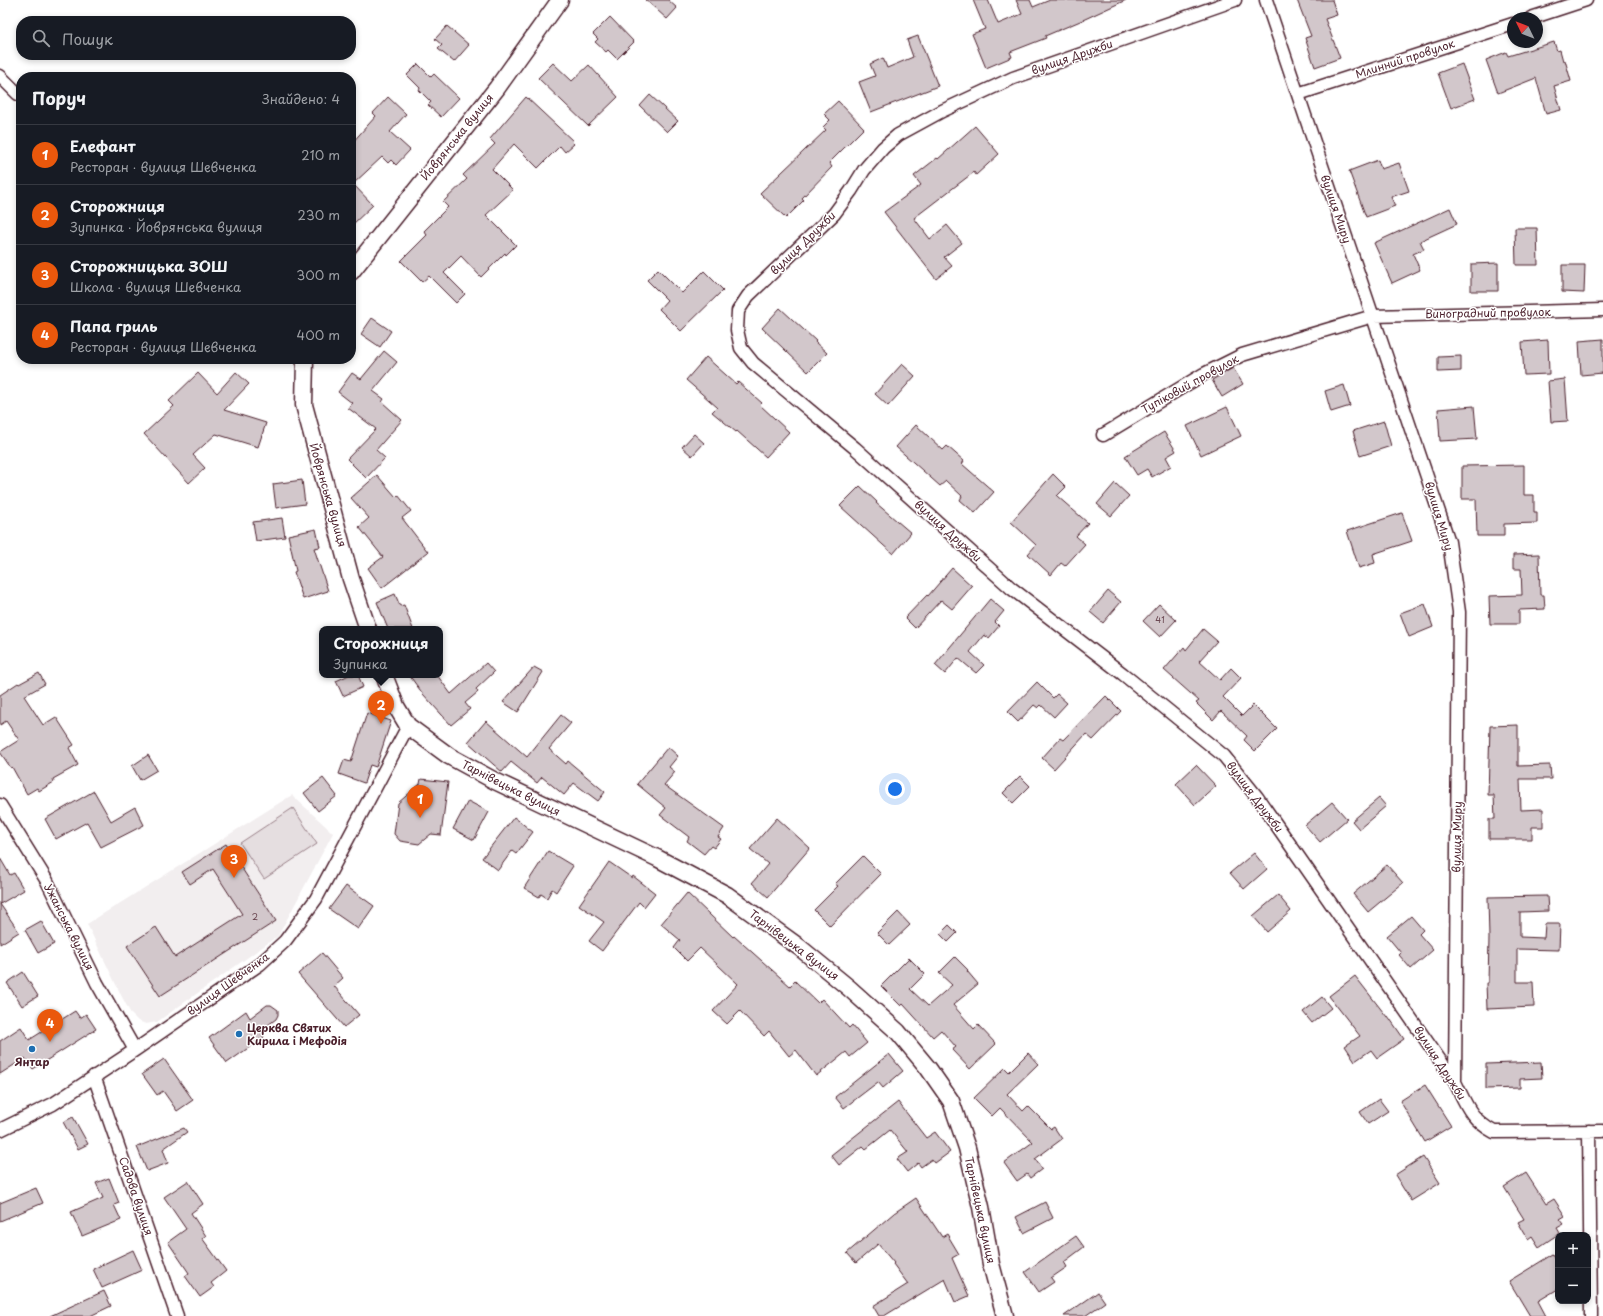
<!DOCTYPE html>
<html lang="uk">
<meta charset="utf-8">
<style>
:root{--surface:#171b24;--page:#242831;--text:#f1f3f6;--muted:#9ea1a6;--line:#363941;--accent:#ea580c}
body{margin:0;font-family:"Playpen Sans",sans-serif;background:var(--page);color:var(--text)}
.controls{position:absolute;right:12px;bottom:12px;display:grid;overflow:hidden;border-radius:8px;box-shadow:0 2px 6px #0003}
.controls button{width:36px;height:36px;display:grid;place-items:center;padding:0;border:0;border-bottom:1px solid var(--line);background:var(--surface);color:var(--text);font:20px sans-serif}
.compass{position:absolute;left:1507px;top:12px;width:36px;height:36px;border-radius:50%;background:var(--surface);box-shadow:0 2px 6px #0003;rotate:313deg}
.you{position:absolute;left:895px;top:789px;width:14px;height:14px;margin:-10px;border:3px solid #fff;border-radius:50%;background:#1a73e8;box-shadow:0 0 0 6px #1a73e833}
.badge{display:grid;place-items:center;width:26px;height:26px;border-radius:50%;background:var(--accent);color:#fff;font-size:13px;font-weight:700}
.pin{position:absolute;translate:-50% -33px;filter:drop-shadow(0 1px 2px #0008)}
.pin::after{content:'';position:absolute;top:21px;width:14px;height:12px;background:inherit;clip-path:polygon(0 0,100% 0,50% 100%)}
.popup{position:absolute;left:319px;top:626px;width:124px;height:52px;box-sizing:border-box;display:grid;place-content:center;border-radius:8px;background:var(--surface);filter:drop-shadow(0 1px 3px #0005);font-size:13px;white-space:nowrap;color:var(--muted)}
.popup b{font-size:15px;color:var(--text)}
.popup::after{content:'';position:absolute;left:50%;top:100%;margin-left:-8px;border:8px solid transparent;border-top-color:var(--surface)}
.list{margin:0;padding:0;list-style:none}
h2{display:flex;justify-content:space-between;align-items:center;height:52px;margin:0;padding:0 16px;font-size:17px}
h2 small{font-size:13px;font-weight:400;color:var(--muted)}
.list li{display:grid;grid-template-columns:26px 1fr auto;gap:12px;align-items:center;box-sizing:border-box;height:60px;padding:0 16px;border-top:1px solid var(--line)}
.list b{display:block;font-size:15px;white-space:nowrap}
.list p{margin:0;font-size:13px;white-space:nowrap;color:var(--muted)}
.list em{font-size:13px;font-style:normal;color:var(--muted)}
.icon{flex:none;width:22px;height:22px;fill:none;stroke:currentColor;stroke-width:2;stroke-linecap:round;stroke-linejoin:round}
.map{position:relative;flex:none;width:1603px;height:1316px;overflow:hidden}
.search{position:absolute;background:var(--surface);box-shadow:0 2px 6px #0003;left:16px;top:16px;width:340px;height:44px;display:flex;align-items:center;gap:10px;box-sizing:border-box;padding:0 14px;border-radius:16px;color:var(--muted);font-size:15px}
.panel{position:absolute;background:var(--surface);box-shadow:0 2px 6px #0003;left:16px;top:72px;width:340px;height:292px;border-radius:16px}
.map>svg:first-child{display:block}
</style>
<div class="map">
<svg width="1603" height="1316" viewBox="0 0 1603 1316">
<rect width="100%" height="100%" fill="#fff"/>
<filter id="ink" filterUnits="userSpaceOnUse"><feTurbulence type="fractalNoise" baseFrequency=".025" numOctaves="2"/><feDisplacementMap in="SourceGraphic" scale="8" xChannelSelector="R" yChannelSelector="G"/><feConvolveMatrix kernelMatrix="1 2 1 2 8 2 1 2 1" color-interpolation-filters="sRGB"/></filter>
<g filter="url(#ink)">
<path fill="#f2eeef" d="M292 795 333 833 278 936 157 1022 146 1024 138 1021 131 1014 121 995 87 924Z"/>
<path fill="#e5dee0" stroke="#987e86" d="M293 808 317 844 264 879 240 843Z"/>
<path fill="#d2c7cb" stroke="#4a1f2b" d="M646 0H668L677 8 667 19Z
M973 0H988L998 24 1022 14 1016 0H1030L1033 7 1050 0H1126L1085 19 1045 36 1046 38 1010 52 1012 57 986 68 972 34 985 29Z
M1297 0H1332L1337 15 1325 19 1340 58 1315 67 1305 38 1311 36Z
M610 17 634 42 617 59 608 50 606 52 595 42 598 39 593 34Z
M447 26 469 45 454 62 438 49 442 45 435 39Z
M918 36 938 86 871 112 859 82 875 76 870 64 883 58 887 68 913 57 907 40Z
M1554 42 1557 51 1560 50 1563 61 1565 60 1571 81 1554 86 1561 110 1546 114 1536 78 1498 93 1486 60 1506 52 1508 56Z
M553 63 572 81 589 65 618 97 588 126 538 78Z
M418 64 431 77 434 74 459 98 441 117 428 105 431 102 419 90 420 88 407 75Z
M1462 64 1475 99 1451 108 1438 73Z
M650 95 678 121 667 132 640 106Z
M388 97 406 114 390 132 410 150 396 165 391 160 388 163 382 157 353 184 373 205 351 226V144L376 116 373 113Z
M526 97 573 141 572 142 574 144 565 152 560 146 538 168 514 144 492 169 513 190 486 215 516 245 506 255 505 253 481 277 461 256 444 273 465 294 456 303 429 276 422 282 401 261 427 235 424 231 448 207 443 202 467 179 463 175 495 144 490 139Z
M838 101 864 128 829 163 832 167 802 198 804 200 786 218 760 193 826 130 823 127 830 120 824 114Z
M975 126 999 154 976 175 974 172 914 218 930 239 947 225 962 243 944 257 952 266 936 279 884 212 921 185 914 176 937 158 938 159Z
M1378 160 1381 169 1399 163 1409 191 1391 197 1395 206 1366 217 1349 171Z
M1450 208 1457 224 1420 241 1424 249 1413 254 1420 270 1392 283 1374 243Z
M1515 228H1537L1538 265H1516Z
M1498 263V291H1471V264Z
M1562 265H1585L1584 293 1562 292Z
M658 269 682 293 704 271 723 290 681 331 659 309 667 300 647 280Z
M780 308 816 341 815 342 827 353 808 372 762 328Z
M372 318 391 331 380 347 361 334Z
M1603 339V373L1581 375 1579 341Z
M1548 340 1549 374 1524 375 1522 342Z
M384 351 397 362 373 391 384 399 382 402 402 420 376 450 385 458 366 478 347 459 376 429 348 408 352 403 338 392 352 373 361 379Z
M1461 356V371L1438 372V357Z
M706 357 736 384 738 382 762 403 760 405 789 432 766 457 737 431 736 432 712 412 717 407 686 380Z
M902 364 915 376 888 406 875 394Z
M1233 368 1243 384 1222 397 1212 380Z
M236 372 249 384 224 410 266 423 258 447 216 434 193 455 205 468 189 483 144 434 174 406 169 401 198 373 217 393Z
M1565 379 1568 421 1551 422 1548 381Z
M1344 385 1350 406 1331 412 1325 391Z
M1474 406 1477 439 1440 441 1438 409Z
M1227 407 1241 436 1201 455 1187 426Z
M1384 421 1391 446 1360 456 1353 431Z
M916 425 943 450 947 446 964 461 962 464 994 492 975 513 960 500 962 496 946 481 940 486 896 447Z
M1164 432 1176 451 1166 457 1171 466 1152 477 1147 469 1137 475 1125 456Z
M694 434 704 443 692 456 682 447Z
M1524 465V495H1534V512H1537V523L1504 524V536H1477L1476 499H1462V466Z
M1053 474 1066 487 1057 496 1088 523 1076 536 1085 544 1065 566 1061 563 1051 575 1028 554 1036 545 1011 522Z
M377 475 396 497 398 495 411 511 402 518 428 552 382 588 368 568 383 557 359 527 369 518 351 498Z
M302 480 305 504 276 508 273 484Z
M1115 483 1129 496 1111 516 1097 504Z
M860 486 877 502 876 503 911 533 893 554 840 506Z
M1402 513 1412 541 1373 554 1375 563 1359 568 1347 531Z
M282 518 285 537 256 541 253 522Z
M316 529 320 547 314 548 328 591 303 599 294 572 296 571 288 535Z
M1539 554 1540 595H1544L1545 609 1519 610V624H1490L1489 596 1522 595 1521 569H1513V555Z
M952 568 972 586 952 609 941 600 915 628 905 618 927 595 928 596Z
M1108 591 1121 602 1103 623 1090 612Z
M395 594 400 606 404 605 413 629H388L377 602Z
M990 599 1004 611 995 622 999 626 989 638 984 635 970 652 984 665 976 673 958 658 945 674 935 665Z
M1159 604 1176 620 1160 637 1143 621Z
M1425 604 1433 627 1409 637 1400 613Z
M1203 629 1217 641 1199 661 1220 680 1231 668 1241 678 1223 697 1242 716 1253 705 1277 729 1255 751 1244 740 1247 736 1221 711 1213 720 1196 703 1199 701 1164 670 1184 647 1186 650Z
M486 663 494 672 476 689 478 692 465 703 470 709 451 725 423 694 409 675H437L451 694Z
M534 667 543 672 518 712 503 702Z
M39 673 45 684 24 696 43 725 56 717 74 745 69 748 78 765 53 779 54 782 39 791 37 788 27 794 12 767 11 768 0 752 19 740 6 721 0 725V695L18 683 19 684Z
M349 675H358L363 687 343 696 336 681Z
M1037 682 1053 698 1057 694 1067 703 1054 717 1041 705 1038 708 1034 705 1018 722 1008 712Z
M1106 696 1121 711 1093 740 1086 734 1054 769 1042 758 1060 738 1063 740Z
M367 713 391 721 376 767 370 765 364 783 339 774 344 760 351 762Z
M561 715 571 723 549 749 566 764 568 761 605 792 598 801 574 783 564 795 542 777 537 783 511 762 502 772 468 742 486 721 527 757Z
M1518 725V766L1550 765 1551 779H1520L1521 810 1543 809V827H1532V839H1489V819H1495L1494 795H1488L1490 726Z
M668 747 678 756 669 767 675 772 664 785 724 828 718 837 721 839 714 848 711 846 704 854 687 841 689 837 660 815 666 808 637 784Z
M148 755 157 770 140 780 132 766Z
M1196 765 1216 786 1195 805 1176 784Z
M1020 776 1030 786 1013 803 1003 793Z
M323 778 337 796 318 811 304 793Z
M421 779 448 782 441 835 431 834 419 844 400 841 394 834 398 803 420 784Z
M94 791 111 821 135 807 144 825 101 847 87 822 56 839 45 819Z
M1379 798 1386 806 1359 829 1352 821Z
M468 801 489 812 474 840 453 829Z
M1332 802 1347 819 1320 842 1305 825Z
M514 817 533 832 516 854 512 851 498 870 482 858Z
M777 818 810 848 768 897 752 883 768 864 750 849Z
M226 844 276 921 160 996 127 946 156 927 175 957 242 914 213 869 190 884 182 872Z
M548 851 573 866 556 892 552 889 547 898 541 894 539 897 524 888Z
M1254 853 1267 869 1244 889 1230 873Z
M863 856 881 874 830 926 814 910 838 886 835 884Z
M0 858 10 875 14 873 24 890 0 904 19 932 0 944Z
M609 862 632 878 633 876 655 893 644 907 639 902 602 951 589 941 604 922 579 905Z
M1387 865 1403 883 1368 912 1353 894Z
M346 886 374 906 358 929 329 909Z
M687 893 733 937 734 936 790 986 795 981 818 1003 822 999 849 1028 852 1025 867 1043 850 1057 846 1052 816 1076 796 1050 789 1056 769 1031 764 1036 740 1011 727 1024 713 1011 738 984 700 948 687 961 674 948 680 940 661 924Z
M1278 895 1291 911 1267 932 1253 916Z
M1547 896 1548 911 1520 912V937L1544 938 1545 924H1560L1559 950 1517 949V982H1533L1534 1007 1487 1009 1486 983H1488L1489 938 1488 897Z
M898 912 910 925 889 945 877 933Z
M1411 916 1423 930 1419 934 1433 950 1411 969 1399 955 1401 953 1387 936Z
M41 921 54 944 38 953 25 930Z
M949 925 957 933 948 942 940 934Z
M322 953 343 978 334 986 359 1015 344 1027 298 974Z
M955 957 968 970 967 971 978 984 953 1005 974 1029 978 1025 996 1044 970 1069 952 1050 956 1047 941 1030 933 1037 903 1004 901 1006 881 986 909 958 925 974 910 989 928 1006 952 985 939 973Z
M23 972 38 996 22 1006 7 983Z
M1355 976 1387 1017 1388 1016 1404 1039 1377 1058 1371 1050 1355 1061 1345 1046 1360 1036 1329 996Z
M1322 997 1331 1008 1312 1023 1303 1012Z
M267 1005H271L278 1010V1015L276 1019 260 1031 264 1037 227 1063 209 1038 246 1011 250 1018Z
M75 1011 80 1018 86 1014 96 1029 33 1069 25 1058 0 1074V1041L21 1027 29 1040Z
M1028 1053 1038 1064 1007 1094 1023 1111 1028 1106 1051 1129 1054 1127 1062 1139 1035 1159 1042 1169 1030 1178 1027 1174 1017 1181 1004 1163 1033 1142 1000 1108 992 1116 974 1098 1005 1068 1009 1072Z
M889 1054 903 1071 883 1088 878 1082 844 1108 835 1097Z
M164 1059 193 1100 177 1111 163 1091 157 1095 142 1074Z
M1541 1062 1542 1078 1520 1079V1088L1486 1089V1064Z
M1425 1085 1451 1126 1425 1142 1400 1101Z
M1379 1099 1388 1111 1368 1124 1360 1112Z
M898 1102 926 1138 935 1132 950 1152 935 1163 932 1159 921 1167 918 1163 907 1172 897 1159 908 1152 890 1130 866 1149 863 1146 839 1165 831 1155Z
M73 1117 88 1144 78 1149 63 1122Z
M184 1128 187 1132 163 1149 168 1163 147 1171 137 1147Z
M1423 1157 1440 1183 1411 1201 1395 1175Z
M1526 1173 1546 1204 1554 1199 1565 1216 1560 1219 1564 1224 1557 1228 1560 1233 1539 1247 1532 1236 1528 1239 1518 1222 1524 1219 1504 1187Z
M109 1178 119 1203 114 1205 121 1220 82 1236 71 1212 103 1198 96 1183Z
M188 1181 203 1204 191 1213 206 1236 202 1238 226 1271 211 1283 214 1287 200 1297 185 1276 189 1273 168 1242 186 1229 164 1197Z
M36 1188 43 1203 0 1221V1203Z
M916 1198 942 1237 947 1234 959 1254 952 1258 969 1296 955 1302 945 1279 884 1316H879L873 1306 908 1284 893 1264 894 1263 878 1244 856 1263 847 1253 894 1213Z
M1045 1202 1053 1218 1024 1233 1016 1217Z
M1076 1236 1084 1247 1064 1262 1067 1267 1051 1278 1054 1282 1039 1292 1025 1272Z
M133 1250 142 1270 102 1288 93 1269Z
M1553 1254 1558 1262V1289L1538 1301 1546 1316H1530L1509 1281Z
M104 1291 111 1306 90 1316H50Z
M1098 1292 1105 1302 1085 1316H1064Z"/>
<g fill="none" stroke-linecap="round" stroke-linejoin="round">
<defs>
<path id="street" d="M1235 0 1013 78 942 111 898 135 883 148 864 170 851 191 834 214 748 296 738 311 737 330 741 348 753 363 855 448 1011 588 1123 674 1224 756 1257 797 1455 1082C1466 1104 1470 1119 1494 1132L1603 1131
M1266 0 1449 542 1459 612 1455 1082
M1531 18 1586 0
M0 76 18 94
M1298 94 1513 24
M1103 435 1204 374 1242 355 1373 316 1603 310
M0 805 47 881 97 983 135 1050
M94 1076 177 1316
M0 1130 53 1104 135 1050 260 964 285 941 316 899 408 726
M1589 1131 1591 1316"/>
<path id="secondary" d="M351 272 497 88 560 0
M305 359 304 405 351 579 368 629
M384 675 396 706 408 726 449 756 495 781 657 858 727 895 799 947 849 988 898 1032 928 1068 951 1101 967 1148 981 1207 991 1264 1005 1316"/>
</defs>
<use href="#street" stroke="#4a1f2b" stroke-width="15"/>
<use href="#secondary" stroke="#4a1f2b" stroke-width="19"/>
<use href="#street" stroke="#fff" stroke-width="12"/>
<use href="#secondary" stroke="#fff" stroke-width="16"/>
</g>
</g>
<g fill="#1f6fb2" stroke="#fff" stroke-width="1.5">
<circle cx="239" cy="1034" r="4"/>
<circle cx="32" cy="1049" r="4"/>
</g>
<g text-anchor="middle" stroke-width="3" stroke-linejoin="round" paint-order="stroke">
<g font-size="9" fill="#6c4953">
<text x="1160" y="623">41</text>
<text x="255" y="920">2</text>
</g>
<g font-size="11" fill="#4a1f2b" stroke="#fff">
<text transform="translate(1072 57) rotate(-19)" y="4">вулиця Дружби</text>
<text transform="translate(1405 59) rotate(-18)" y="4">Млинний провулок</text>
<text transform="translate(457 137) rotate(-51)" y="4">Йоврянська вулиця</text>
<text transform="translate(1336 209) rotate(71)" y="4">вулиця Миру</text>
<text transform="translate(803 243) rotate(-44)" y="4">вулиця Дружби</text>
<text transform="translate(1488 313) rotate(-1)" y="4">Виноградний провулок</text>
<text transform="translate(1190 384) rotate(-29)" y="4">Тупіковий провулок</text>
<text transform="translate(328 495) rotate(74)" y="4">Йоврянська вулиця</text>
<text transform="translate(1439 516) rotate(73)" y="4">вулиця Миру</text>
<text transform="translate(948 531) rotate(42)" y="4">вулиця Дружби</text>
<text transform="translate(511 788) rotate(27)" y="4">Тарнівецька вулиця</text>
<text transform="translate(1255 797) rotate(53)" y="4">вулиця Дружби</text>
<text transform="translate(1457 837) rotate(-89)" y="4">вулиця Миру</text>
<text transform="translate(69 927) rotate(63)" y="4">Ужанська вулиця</text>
<text transform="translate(794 945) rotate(37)" y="4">Тарнівецька вулиця</text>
<text transform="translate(228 984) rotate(-36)" y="4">вулиця Шевченка</text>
<text transform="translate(1440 1063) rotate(57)" y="4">вулиця Дружби</text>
<text transform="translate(136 1196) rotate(71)" y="4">Садова вулиця</text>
<text transform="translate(980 1210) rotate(78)" y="4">Тарнівецька вулиця</text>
</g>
<g font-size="11" font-weight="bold" fill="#4a1f2b" stroke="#fff" text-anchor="start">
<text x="247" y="1032">Церква Святих<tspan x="247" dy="13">Кирила і Мефодія</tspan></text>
<text x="32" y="1066" text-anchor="middle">Янтар</text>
</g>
</g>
</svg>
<div class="controls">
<button>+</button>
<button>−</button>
</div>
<svg class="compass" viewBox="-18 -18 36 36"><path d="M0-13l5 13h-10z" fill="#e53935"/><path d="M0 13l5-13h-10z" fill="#9ea1a6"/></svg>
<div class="you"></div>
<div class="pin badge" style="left:420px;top:818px">1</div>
<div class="pin badge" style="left:381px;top:724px">2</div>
<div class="popup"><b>Сторожниця</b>Зупинка</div>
<div class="pin badge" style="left:234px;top:878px">3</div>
<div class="pin badge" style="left:50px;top:1042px">4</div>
<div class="search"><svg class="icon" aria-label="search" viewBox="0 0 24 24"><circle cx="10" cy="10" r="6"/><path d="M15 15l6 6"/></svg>Пошук</div>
<section class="panel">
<h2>Поруч<small>Знайдено: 4</small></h2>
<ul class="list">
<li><span class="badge">1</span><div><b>Елефант</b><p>Ресторан · вулиця Шевченка</p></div><em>210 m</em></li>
<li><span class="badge">2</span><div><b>Сторожниця</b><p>Зупинка · Йоврянська вулиця</p></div><em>230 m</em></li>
<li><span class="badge">3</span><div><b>Сторожницька ЗОШ</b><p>Школа · вулиця Шевченка</p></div><em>300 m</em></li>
<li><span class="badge">4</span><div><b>Папа гриль</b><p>Ресторан · вулиця Шевченка</p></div><em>400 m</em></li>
</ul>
</section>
</div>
